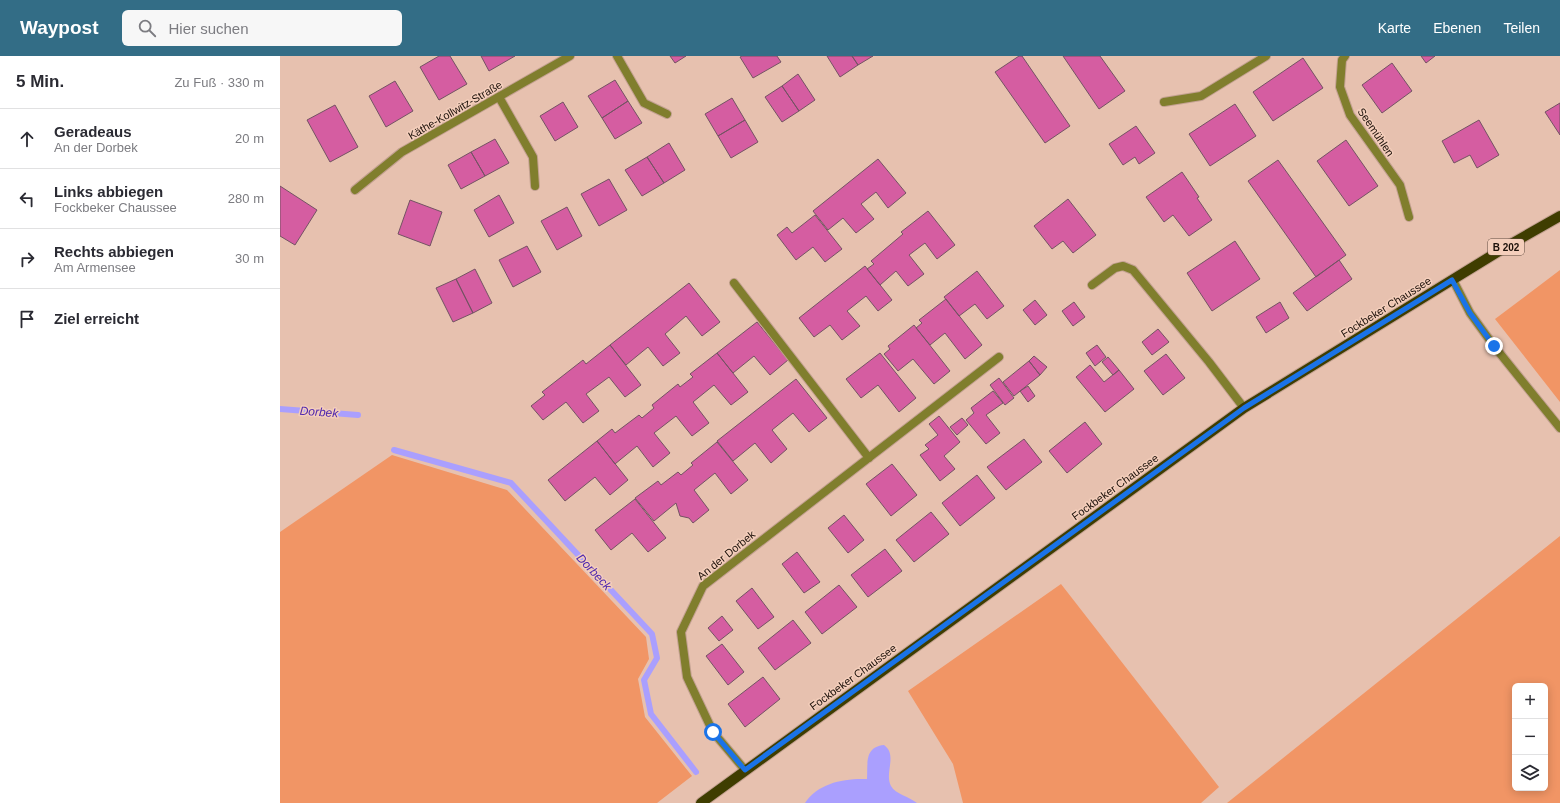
<!DOCTYPE html>
<html lang="de">
<meta charset="utf-8">
<style>
:root{--surface:#fff;--page:#f7f7f7;--text:#2b2b33;--muted:#7c7c81;--line:#e1e1e2;--accent:#336d86}
body{margin:0;font-family:Helvetica,sans-serif;background:var(--page);color:var(--text)}
.controls{position:absolute;right:12px;bottom:12px;display:grid;overflow:hidden;border-radius:6px;box-shadow:0 2px 10px #0003}
.controls button{width:36px;height:36px;display:grid;place-items:center;padding:0;border:0;border-bottom:1px solid var(--line);background:var(--surface);color:var(--text);font:20px sans-serif}
.stop{position:absolute;width:12px;height:12px;margin:-9px;border:3px solid #1a73e8;border-radius:50%;background:#fff}
.stop.end{background:#1a73e8;border-color:#fff;box-shadow:0 1px 4px #0008}
.list{margin:0;padding:0;list-style:none}
h2{display:flex;justify-content:space-between;align-items:center;height:52px;margin:0;padding:0 16px;font-size:17px}
h2 small{font-size:13px;font-weight:400;color:var(--muted)}
.list li{display:grid;grid-template-columns:26px 1fr auto;gap:12px;align-items:center;box-sizing:border-box;height:60px;padding:0 16px;border-top:1px solid var(--line)}
.list b{display:block;font-size:15px;white-space:nowrap}
.list p{margin:0;font-size:13px;white-space:nowrap;color:var(--muted)}
.list em{font-size:13px;font-style:normal;color:var(--muted)}
.icon{flex:none;width:22px;height:22px;fill:none;stroke:currentColor;stroke-width:2;stroke-linecap:round;stroke-linejoin:round}
.map{position:relative;flex:none;width:1280px;height:747px;overflow:hidden}
header{display:flex;align-items:center;gap:24px;box-sizing:border-box;height:56px;padding:0 20px;background:var(--accent);color:#fff}
header strong{font-size:19px}
nav{display:flex;gap:22px;margin-inline-start:auto;font-size:14px}
.search{width:280px;height:36px;background:var(--page);display:flex;align-items:center;gap:10px;box-sizing:border-box;padding:0 14px;border-radius:6px;color:var(--muted);font-size:15px}
main{display:flex}
aside{flex:1;background:var(--surface)}
.map>svg:first-child{display:block}
</style>
<header>
<strong>Waypost</strong>
<div class="search"><svg class="icon" aria-label="search" viewBox="0 0 24 24"><circle cx="10" cy="10" r="6"/><path d="M15 15l6 6"/></svg>Hier suchen</div>
<nav><a>Karte</a><a>Ebenen</a><a>Teilen</a></nav>
</header>
<main>
<aside>
<h2>5 Min.<small>Zu Fuß · 330 m</small></h2>
<ul class="list">
<li><svg class="icon" aria-label="ahead" viewBox="0 0 24 24"><path d="M12 20V5M6 11l6-6 6 6"/></svg><div><b>Geradeaus</b><p>An der Dorbek</p></div><em>20 m</em></li>
<li><svg class="icon" aria-label="left" viewBox="0 0 24 24"><path d="M17 20v-9H6M10 6l-5 5 5 5"/></svg><div><b>Links abbiegen</b><p>Fockbeker Chaussee</p></div><em>280 m</em></li>
<li><svg class="icon" aria-label="right" viewBox="0 0 24 24"><path d="M7 20v-9h11M14 6l5 5-5 5"/></svg><div><b>Rechts abbiegen</b><p>Am Armensee</p></div><em>30 m</em></li>
<li><svg class="icon" aria-label="arrive" viewBox="0 0 24 24"><path d="M6 21V4h12l-3 4 3 4H6"/></svg><div><b>Ziel erreicht</b></div></li>
</ul>
</aside>
<div class="map">
<svg width="1280" height="747" viewBox="0 0 1280 747">
<rect width="100%" height="100%" fill="#e7c1af"/>
<path fill="#f19565" fill-rule="evenodd" d="M1280 214V346L1215 263Z
M112 399 227 434 366 581 369 603 358 623 365 661 412 720 377 747H0V476Z
M1280 480V747H947ZM1235 630H1265V732H1235Z
M781 528 939 731 921 747H683L673 708 628 635Z"/>
<path fill="#aa9ffe" d="M604 689C618 699 604 717 611 730 615 738 630 741 637 747H525C538 727 564 722 587 723 588 708 584 691 604 689Z"/>
<g fill="none" stroke-linecap="round" stroke-linejoin="round">
<path stroke="#aa9ffe" stroke-width="6" d="M0 353 78 359
M114 394 231 427 372 578 377 602 364 624 371 658 416 716"/>
</g>
<path fill="#d55da1" stroke="#745363" d="M159 0H170L187 28 159 44 140 11Z
M201 0H235L209 15Z
M390 0H406L395 7Z
M462 0H497L501 6 473 22 460 1Z
M547 0H572L578 9 560 21Z
M572 0H593L578 9Z
M739 0H742L790 70 765 87 715 16Z
M783 0H820L845 35 819 53Z
M1141 0H1155L1146 7Z
M1023 2 1043 32 993 65 973 36Z
M1112 7 1132 35 1102 57 1082 29Z
M518 18 535 44 519 55 502 30Z
M335 24 348 45 322 62 308 40Z
M115 25 133 55 106 71 89 40Z
M502 30 519 55 502 66 485 41Z
M452 42 465 64 438 80 425 58Z
M348 45 362 67 335 83 322 62Z
M283 46 298 71 275 85 260 60Z
M1280 47V79L1265 56Z
M955 48 976 80 930 110 909 78Z
M55 49 78 91 50 106 27 64Z
M465 64 478 86 451 102 438 80Z
M1199 64 1219 99 1197 112 1190 99 1174 107 1162 85Z
M856 70 875 97 859 108 855 101 843 109 829 88Z
M215 83 229 107 205 120 191 96Z
M1066 84 1098 130 1069 150 1037 105Z
M389 87 405 114 384 127 367 101Z
M191 96 205 120 181 133 168 109Z
M367 101 384 127 362 140 345 114Z
M598 103 626 137 608 152 596 136 581 148 594 163 576 177 563 162 548 174 533 155Z
M998 104 1066 199 1036 221 968 125Z
M902 116 919 141 917 142 932 164 909 180 893 159 884 166 866 141Z
M329 123 347 154 319 170 301 138Z
M0 130 37 154 15 189 0 180Z
M219 139 234 167 209 181 194 154Z
M788 143 816 179 793 197 783 185 772 193 754 170Z
M130 144 162 156 150 190 118 178Z
M287 151 302 180 277 194 261 165Z
M648 155 675 189 657 203 645 187 629 199 644 218 628 230 616 215 600 229 587 213 594 208 591 205 623 178 621 176Z
M535 159 562 193 545 206 533 191 516 204 497 179 507 171 512 177Z
M955 185 980 223 932 255 907 217Z
M247 190 261 216 233 231 219 204Z
M1059 204 1072 223 1027 255 1013 237Z
M585 210 612 244 598 255 586 240 567 255 580 270 562 284 550 269 534 281 519 262Z
M195 213 212 247 193 257 176 223Z
M697 215 724 250 707 263 695 248 679 260 664 241Z
M176 223 193 257 173 266 156 232Z
M409 227 440 266 422 280 406 260 385 278 400 297 383 310 368 291 346 309 330 289Z
M666 243 702 289 685 303 665 277 650 289 636 272 642 267 639 264Z
M755 244 767 259 755 269 743 254Z
M794 246 805 261 793 270 782 255Z
M1000 246 1009 262 986 277 976 261Z
M477 266 508 304 490 319 474 300 453 317 437 297Z
M634 269 670 315 654 328 633 303 618 315 604 298 610 293 608 290Z
M878 273 889 286 872 299 862 286Z
M330 289 361 329 345 341 329 321 306 338 319 355 303 367 286 346 263 364 251 350 265 339 262 336 303 304 306 308Z
M817 289 826 301 815 310 806 297Z
M437 297 468 336 451 349 434 329 413 346 429 367 412 380 396 360 374 377 390 397 373 411 357 390 335 408 317 385 332 373 335 377 359 359 362 362 374 352 372 349 398 328 400 331 413 321 410 318Z
M600 297 636 342 619 356 598 329 581 342 566 323Z
M886 298 905 322 883 339 864 315Z
M754 300 767 311 760 319 749 305Z
M828 301 839 314 833 319 822 306Z
M749 305 760 319 734 340 723 326Z
M810 309 824 326 839 314 854 333 825 356 796 321Z
M719 322 734 342 725 349 710 329Z
M516 323 547 362 529 376 513 357 492 374 507 393 491 407 475 387 453 405 437 385Z
M748 330 755 340 748 346 740 335Z
M713 335 723 347 706 359 720 377 706 388 686 364 694 357 691 352Z
M659 360 680 386 664 400 675 413 660 425 640 399 649 393 645 389 658 379 649 368Z
M682 362 688 369 677 379 670 371Z
M805 366 822 388 787 417 769 395Z
M744 383 762 406 726 434 707 411Z
M317 385 348 424 330 439 315 421 285 445 268 424Z
M437 386 468 424 451 438 435 417 414 434 429 454 413 467 409 462 400 460 396 447 374 465 355 442 378 425 381 429 398 416 401 419 413 409 411 407Z
M612 408 637 439 611 460 586 428Z
M697 419 715 442 680 470 662 447Z
M355 443 386 482 368 496 352 477 331 494 315 474Z
M651 456 669 478 634 506 616 484Z
M564 459 584 484 568 497 548 472Z
M605 493 622 515 588 541 571 519Z
M517 496 540 526 524 537 502 508Z
M559 529 577 551 542 578 525 556Z
M472 532 494 561 478 573 456 545Z
M442 560 453 574 439 585 428 572Z
M513 564 531 587 495 614 478 592Z
M442 588 464 616 448 629 426 600Z
M483 621 500 643 465 671 448 648Z"/>
<g fill="none" stroke-linecap="round" stroke-linejoin="round">
<defs>
<path id="lane" d="M337 0 364 47 387 58
M219 41 253 101 255 130
M812 229 835 212 843 210 853 214 929 306 964 352"/>
<path id="street" d="M1065 0 1062 4 1060 31 1070 59 1120 129 1129 161
M884 46 921 40 986 0
M75 134 122 96 290 0
M1173 224 1190 257 1214 290 1280 372
M454 227 589 402
M465 714 433 676 407 621 401 576 423 530 719 301"/>
<path id="primary" d="M421 747 964 352 1224 192 1280 160"/>
</defs>
<use href="#lane" stroke="#c3a191" stroke-width="10"/>
<use href="#street" stroke="#c3a191" stroke-width="10"/>
<use href="#primary" stroke="#c3a191" stroke-width="12"/>
<use href="#lane" stroke="#807e2d" stroke-width="8"/>
<use href="#street" stroke="#807e2d" stroke-width="8"/>
<use href="#primary" stroke="#3f3d00" stroke-width="10"/>
</g>
<g fill="none" stroke-linecap="round" stroke-linejoin="round">
<path stroke="#1a73e8" stroke-width="5" d="M433 676 465 714 964 352 1172 224 1190 257 1214 290"/>
</g>
<g text-anchor="middle" stroke-width="3" stroke-linejoin="round" paint-order="stroke">
<rect fill="#f4cebb" stroke="#5e4a3f" stroke-width="1" x="1208" y="183" width="36" height="16" rx="3"/>
<g font-size="10" font-weight="bold" fill="#1d110a">
<text x="1226" y="195">B 202</text>
</g>
<g font-size="11" fill="#1d110a" stroke="#f4cebb">
<text transform="translate(175 54) rotate(-30)" y="4">Käthe-Kollwitz-Straße</text>
<text transform="translate(1096 76) rotate(56)" y="4">Seemühlen</text>
<text transform="translate(1106 251) rotate(-32)" y="4">Fockbeker Chaussee</text>
<text transform="translate(835 431) rotate(-36)" y="4">Fockbeker Chaussee</text>
<text transform="translate(446 499) rotate(-39)" y="4">An der Dorbek</text>
<text transform="translate(573 621) rotate(-36)" y="4">Fockbeker Chaussee</text>
</g>
<g font-size="12" font-style="italic" fill="#4e26ae" stroke="#f4cebb">
<text transform="translate(39 356) rotate(4)" y="4">Dorbek</text>
<text transform="translate(314 516) rotate(47)" y="4">Dorbeck</text>
</g>
</g>
</svg>
<div class="controls">
<button>+</button>
<button>−</button>
<button><svg class="icon" aria-label="layers" viewBox="0 0 24 24"><path d="M12 4l9 5-9 5-9-5zM3 14l9 5 9-5"/></svg></button>
</div>
<div class="stop" style="left:433px;top:676px"></div>
<div class="stop end" style="left:1214px;top:290px"></div>
</div>
</main>
